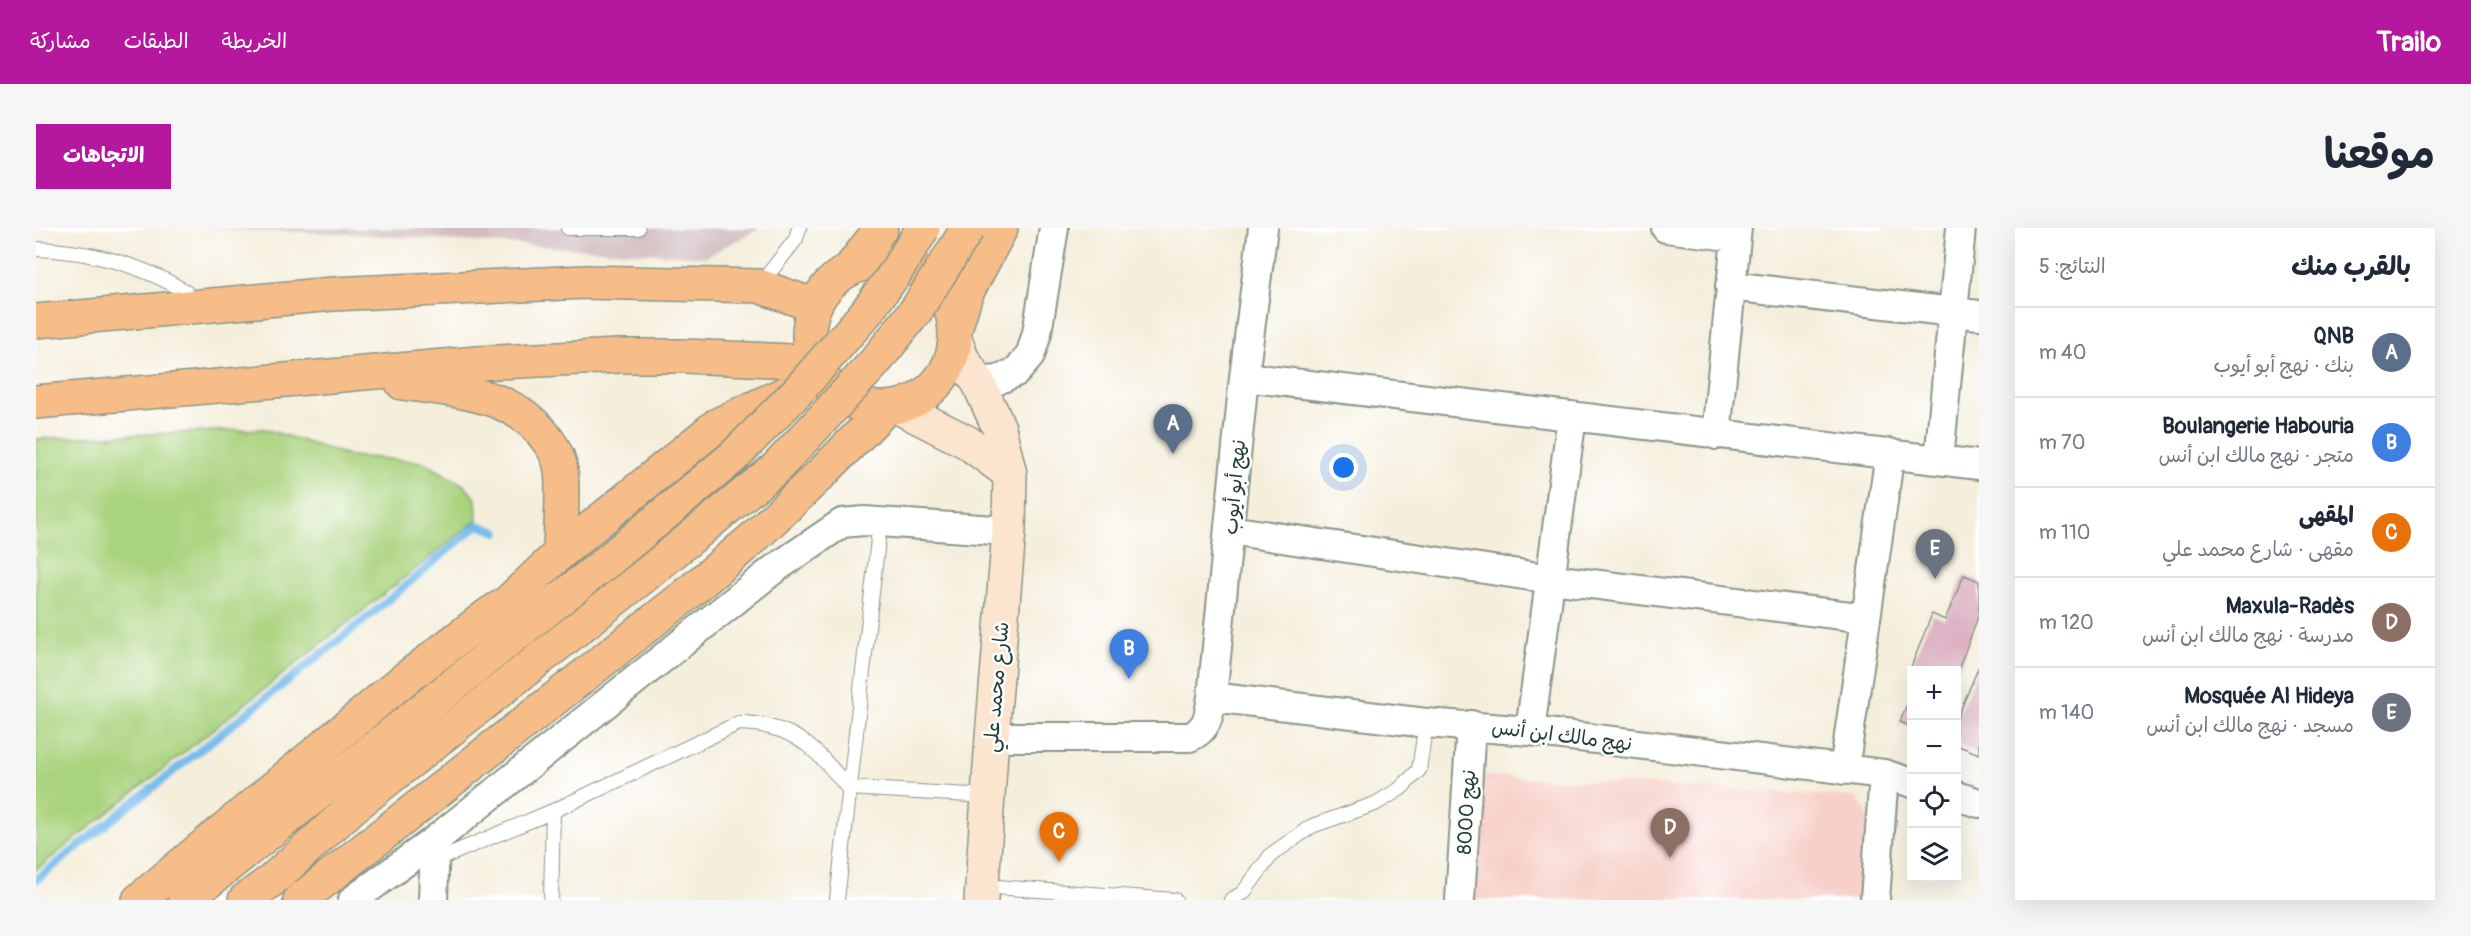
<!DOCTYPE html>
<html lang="ar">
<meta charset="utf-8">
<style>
:root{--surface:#fff;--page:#f6f6f7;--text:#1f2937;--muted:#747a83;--line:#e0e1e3;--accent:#b5179e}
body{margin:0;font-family:Pangolin,"Playpen Sans Arabic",sans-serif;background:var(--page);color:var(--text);direction:rtl}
.controls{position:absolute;right:18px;bottom:18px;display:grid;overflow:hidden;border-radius:0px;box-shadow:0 6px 24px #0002}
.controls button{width:54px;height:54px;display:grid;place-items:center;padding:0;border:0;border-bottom:2px solid var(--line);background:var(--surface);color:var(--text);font:30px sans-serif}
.you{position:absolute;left:1308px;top:240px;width:21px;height:21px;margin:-15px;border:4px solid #fff;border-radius:50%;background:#1a73e8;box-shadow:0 0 0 9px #1a73e833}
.badge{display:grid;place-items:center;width:39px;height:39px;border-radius:50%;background:var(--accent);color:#fff;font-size:20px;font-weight:700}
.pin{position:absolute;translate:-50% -50px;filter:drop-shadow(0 2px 3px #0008)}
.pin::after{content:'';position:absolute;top:32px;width:21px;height:18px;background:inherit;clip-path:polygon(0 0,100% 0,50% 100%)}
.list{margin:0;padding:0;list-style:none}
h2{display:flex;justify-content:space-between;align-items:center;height:78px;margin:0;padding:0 24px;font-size:26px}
h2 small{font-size:20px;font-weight:400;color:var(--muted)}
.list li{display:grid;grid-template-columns:39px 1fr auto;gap:18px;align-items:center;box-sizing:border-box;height:90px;padding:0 24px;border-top:2px solid var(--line)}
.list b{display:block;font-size:22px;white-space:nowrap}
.list p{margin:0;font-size:20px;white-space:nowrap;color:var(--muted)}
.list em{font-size:20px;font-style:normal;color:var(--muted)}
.icon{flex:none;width:33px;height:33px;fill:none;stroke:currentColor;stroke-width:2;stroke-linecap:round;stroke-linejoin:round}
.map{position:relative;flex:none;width:1943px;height:672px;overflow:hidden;direction:ltr;border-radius:0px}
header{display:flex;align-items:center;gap:36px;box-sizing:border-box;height:84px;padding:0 30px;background:var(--accent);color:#fff}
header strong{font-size:28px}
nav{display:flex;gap:33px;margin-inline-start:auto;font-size:21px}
.intro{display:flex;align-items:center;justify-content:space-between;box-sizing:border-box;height:144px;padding:0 36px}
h1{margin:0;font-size:42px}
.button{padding:15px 27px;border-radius:0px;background:var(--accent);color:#fff;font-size:21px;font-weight:700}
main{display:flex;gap:36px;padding:0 36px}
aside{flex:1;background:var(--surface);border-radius:0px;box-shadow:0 6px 24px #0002}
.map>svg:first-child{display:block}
</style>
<header>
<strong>Trailo</strong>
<nav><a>الخريطة</a><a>الطبقات</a><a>مشاركة</a></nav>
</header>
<div class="intro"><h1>موقعنا</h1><a class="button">الاتجاهات</a></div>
<main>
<aside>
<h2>بالقرب منك<small>النتائج: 5</small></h2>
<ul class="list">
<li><span class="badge" style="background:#5c6f8a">A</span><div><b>QNB</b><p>بنك · نهج أبو أيوب</p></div><em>40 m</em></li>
<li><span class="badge" style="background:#3f7fe0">B</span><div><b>Boulangerie Habouria</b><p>متجر · نهج مالك ابن أنس</p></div><em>70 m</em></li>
<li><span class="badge" style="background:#e8710a">C</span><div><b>المقهى</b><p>مقهى · شارع محمد علي</p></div><em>110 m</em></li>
<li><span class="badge" style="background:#8d6e63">D</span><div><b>Maxula-Radès</b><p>مدرسة · نهج مالك ابن أنس</p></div><em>120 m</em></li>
<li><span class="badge" style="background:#6b7280">E</span><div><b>Mosquée Al Hideya</b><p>مسجد · نهج مالك ابن أنس</p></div><em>140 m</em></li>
</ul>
</aside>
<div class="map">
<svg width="1943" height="672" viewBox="0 0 1943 672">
<rect width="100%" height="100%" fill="#fff"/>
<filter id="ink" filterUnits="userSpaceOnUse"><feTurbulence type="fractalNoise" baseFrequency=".0167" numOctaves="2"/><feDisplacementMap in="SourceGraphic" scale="12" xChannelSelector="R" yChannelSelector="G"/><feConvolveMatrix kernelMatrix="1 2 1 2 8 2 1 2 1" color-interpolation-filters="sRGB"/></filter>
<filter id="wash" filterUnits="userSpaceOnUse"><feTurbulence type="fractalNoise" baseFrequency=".008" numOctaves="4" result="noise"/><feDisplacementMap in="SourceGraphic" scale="24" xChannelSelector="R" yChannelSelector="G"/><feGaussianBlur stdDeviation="1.35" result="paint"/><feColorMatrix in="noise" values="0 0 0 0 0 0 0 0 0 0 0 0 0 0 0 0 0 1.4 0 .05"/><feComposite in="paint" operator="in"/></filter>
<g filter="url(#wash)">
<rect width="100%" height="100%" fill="#f4eedb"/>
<path fill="#f7d0c9" d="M1443 547 1820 569 1834 589 1830 672H1433Z"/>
<path fill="#d2bec1" d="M159 0H724L669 29 317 6Z"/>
<path fill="#aad37e" stroke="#648859" stroke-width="1.5" d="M228 201 315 228 387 234 428 257 440 271 441 292 0 642V211Z"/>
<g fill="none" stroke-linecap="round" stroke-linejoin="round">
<path stroke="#76bced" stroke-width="8" d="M0 652 332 389 442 297 461 304"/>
</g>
<g id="blocks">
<path fill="#daaabe" d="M1928 347 1943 353V386L1922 442H1884L1875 439 1896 386 1909 392Z
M1943 438V526L1920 517V493Z
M1875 466H1876V499L1864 494Z"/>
</g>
</g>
<g filter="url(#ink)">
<use href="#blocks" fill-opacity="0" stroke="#8a9688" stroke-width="1.5"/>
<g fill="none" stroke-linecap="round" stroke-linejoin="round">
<defs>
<path id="lane" d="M532 0H602
M0 21C52 23 105 36 150 64L151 80
M723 58 760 11 763 0
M398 633 517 583 703 495C758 496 779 520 812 560L952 568
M946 658 1139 672
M515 672 517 583
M801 672 844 294
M1195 672 1207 665 1236 626 1276 598 1339 576 1364 561 1383 542 1390 495"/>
<path id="street" d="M1630 0 1700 9
M1694 58 1943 87
M1208 149 1943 237
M942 154 962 152 980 144 994 128 1001 105 1018 0
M1680 207 1701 0
M1903 232 1925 0
M1194 302 1515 351 1830 390
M1176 469 1390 495 1494 503 1848 546 1876 555
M1494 503 1536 188
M956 509H1154C1172 501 1173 487 1176 469L1208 149 1227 0
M1808 542 1854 225
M1920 568 1943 575
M317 672 399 612 737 342 806 295 828 293 973 303
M397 672 399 612
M1424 672 1435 497
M1839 672 1848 546"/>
<path id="secondary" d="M919 111 926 130 942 154 963 200 974 246 973 303 956 509 945 672
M862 179 931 214 974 246"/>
<path id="highway" d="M773 107a73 73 0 1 1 146 0a73 73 0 1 1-146 0Z
M813 42 845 0
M0 93 297 66 549 54 723 58 777 77
M919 101 930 66 965 0
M366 155C419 163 480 164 513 214 519 222 524 232 525 243 528 267 524 301 524 325
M0 174 442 135 583 128H648L777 134
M103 672 365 454 452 387 471 375 524 325 681 197 765 158
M149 672 574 331
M209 672 235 653 317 579 603 352
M264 672 650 367 715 312 785 246 850 180"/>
</defs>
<use href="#lane" stroke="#8a9688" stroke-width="16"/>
<use href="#street" stroke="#8a9688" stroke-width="32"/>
<use href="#secondary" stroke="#8a9688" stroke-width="36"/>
<use href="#highway" stroke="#8a9688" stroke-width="36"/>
<use href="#lane" stroke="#fff" stroke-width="14"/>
<use href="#street" stroke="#fff" stroke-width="28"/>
<use href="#secondary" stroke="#fce5cf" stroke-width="33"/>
<use href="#highway" stroke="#f7bd88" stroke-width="33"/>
<defs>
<path id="highway-bridge" d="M574 331 697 229 761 164 829 86 857 48 887 0
M603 352 739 241 789 188 839 134 881 81 932 0"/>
</defs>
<use href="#highway-bridge" stroke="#8a9688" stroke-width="36" stroke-linecap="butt"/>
<use href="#highway-bridge" stroke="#f7bd88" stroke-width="33"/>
</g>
</g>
<g text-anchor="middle" stroke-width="5" stroke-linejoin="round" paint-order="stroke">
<g font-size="20" fill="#1f3d34" stroke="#fff">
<text transform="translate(1198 259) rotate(-85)" y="7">نهج أبو أيوب</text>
<text transform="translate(960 459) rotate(-85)" y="7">شارع محمد علي</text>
<text transform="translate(1526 507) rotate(7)" y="7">نهج مالك ابن أنس</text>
<text transform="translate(1430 584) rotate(-87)" y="7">نهج 8000</text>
</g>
</g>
</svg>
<div class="controls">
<button>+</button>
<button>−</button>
<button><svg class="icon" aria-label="locate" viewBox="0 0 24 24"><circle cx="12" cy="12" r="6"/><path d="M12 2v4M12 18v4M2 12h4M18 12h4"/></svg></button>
<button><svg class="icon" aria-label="layers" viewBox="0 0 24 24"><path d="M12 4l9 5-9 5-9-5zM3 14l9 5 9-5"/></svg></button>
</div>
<div class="you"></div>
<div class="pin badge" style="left:1137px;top:226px;background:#5c6f8a">A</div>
<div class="pin badge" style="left:1093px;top:451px;background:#3f7fe0">B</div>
<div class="pin badge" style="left:1023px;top:634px;background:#e8710a">C</div>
<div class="pin badge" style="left:1634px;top:630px;background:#8d6e63">D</div>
<div class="pin badge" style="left:1899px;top:351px;background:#6b7280">E</div>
</div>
</main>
